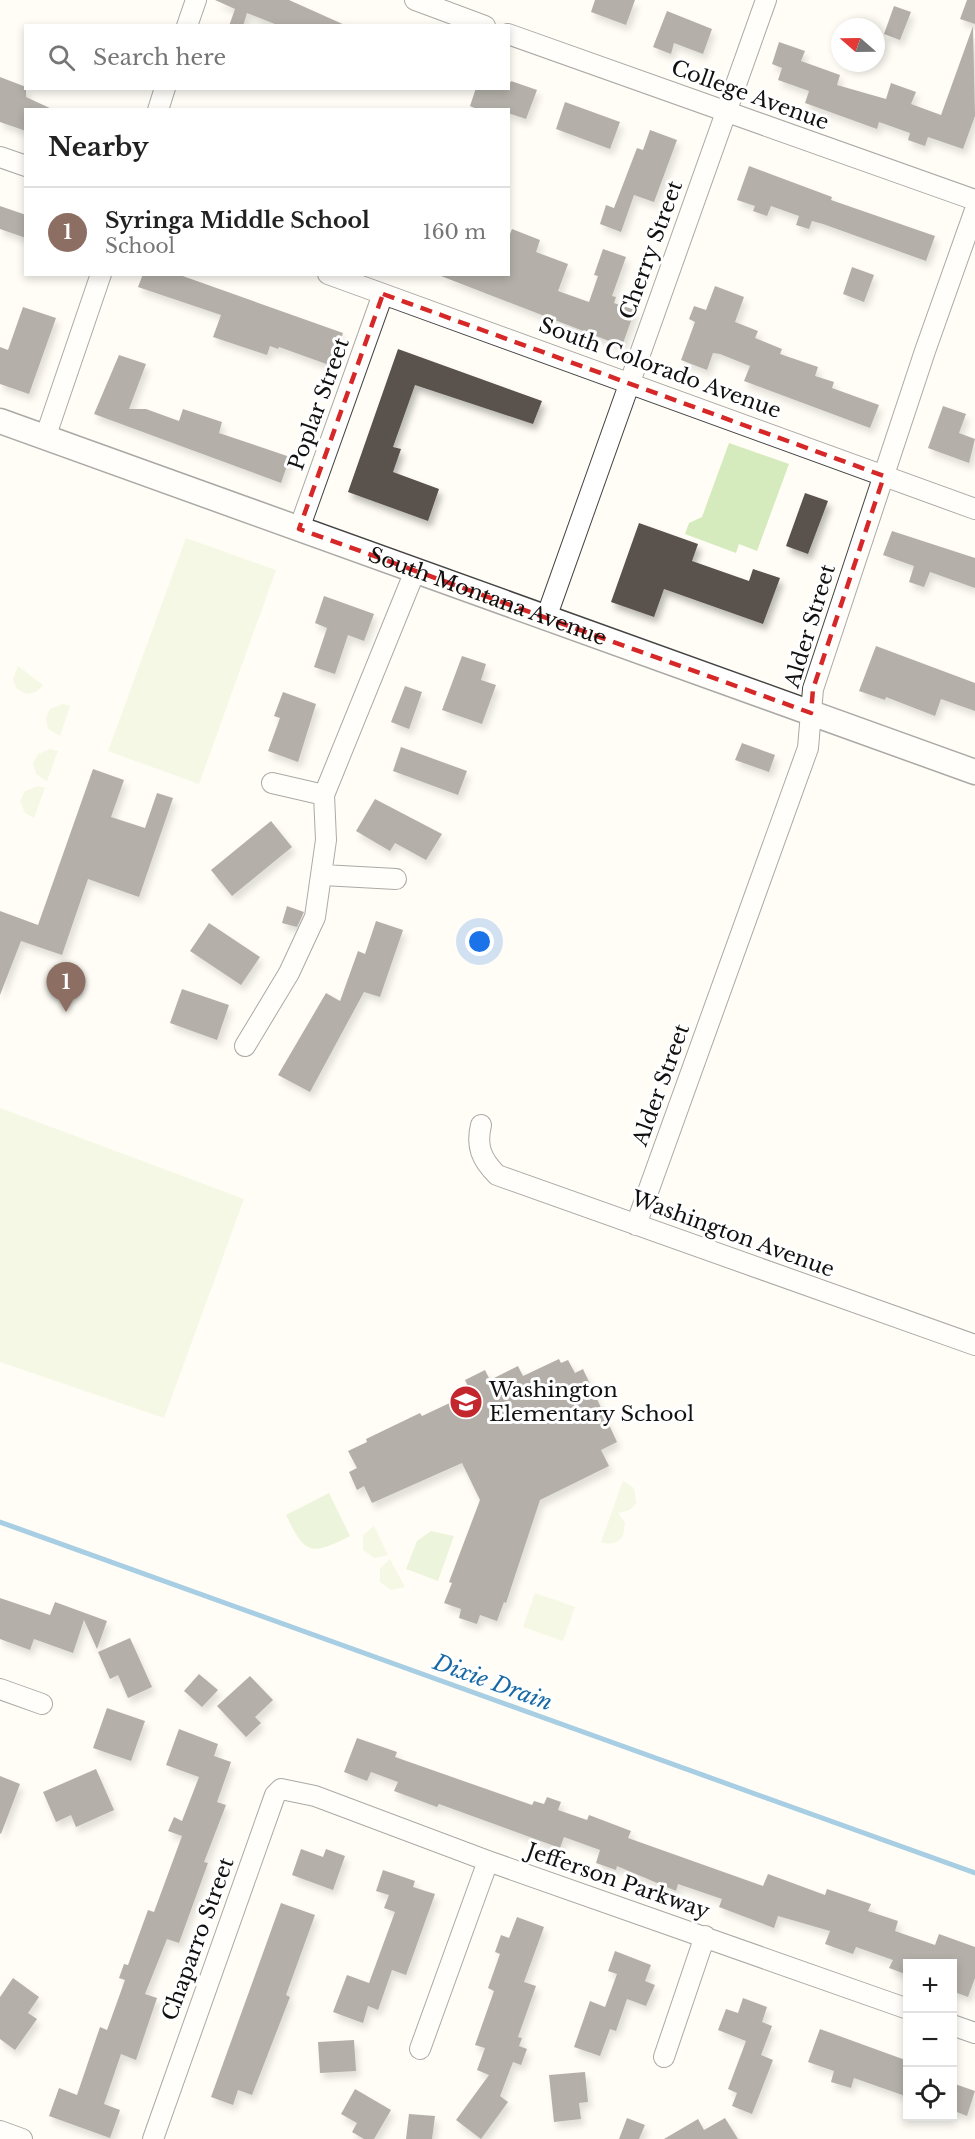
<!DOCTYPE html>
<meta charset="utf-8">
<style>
:root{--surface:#fff;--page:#f6f6f6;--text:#222;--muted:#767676;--line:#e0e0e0;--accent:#ea580c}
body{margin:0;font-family:"Libre Baskerville",serif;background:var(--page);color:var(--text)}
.controls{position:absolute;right:18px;bottom:18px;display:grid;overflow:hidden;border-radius:0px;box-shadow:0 3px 9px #0003}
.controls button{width:54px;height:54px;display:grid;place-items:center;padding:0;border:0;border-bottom:2px solid var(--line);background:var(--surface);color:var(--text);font:30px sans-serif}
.compass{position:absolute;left:831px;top:18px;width:54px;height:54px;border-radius:50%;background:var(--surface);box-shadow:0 3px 9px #0003;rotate:290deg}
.you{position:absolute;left:480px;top:942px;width:21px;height:21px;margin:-15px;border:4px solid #fff;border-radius:50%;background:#1a73e8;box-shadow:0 0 0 9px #1a73e833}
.badge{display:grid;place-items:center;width:39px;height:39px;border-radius:50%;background:var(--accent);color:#fff;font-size:20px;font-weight:700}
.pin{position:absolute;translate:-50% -50px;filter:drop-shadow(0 2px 3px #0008)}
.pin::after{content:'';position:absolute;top:32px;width:21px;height:18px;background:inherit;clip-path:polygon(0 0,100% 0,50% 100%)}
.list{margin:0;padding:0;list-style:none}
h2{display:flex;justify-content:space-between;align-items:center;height:78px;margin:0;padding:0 24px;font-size:26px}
h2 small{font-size:20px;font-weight:400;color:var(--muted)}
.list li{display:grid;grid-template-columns:39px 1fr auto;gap:18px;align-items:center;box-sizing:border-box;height:90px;padding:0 24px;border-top:2px solid var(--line)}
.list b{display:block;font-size:22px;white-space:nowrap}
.list p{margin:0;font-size:20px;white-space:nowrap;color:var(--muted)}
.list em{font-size:20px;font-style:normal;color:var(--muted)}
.icon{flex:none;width:33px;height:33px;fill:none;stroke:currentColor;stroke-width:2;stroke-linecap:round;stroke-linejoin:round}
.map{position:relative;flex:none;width:975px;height:2139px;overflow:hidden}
.search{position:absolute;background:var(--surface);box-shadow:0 3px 9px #0003;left:24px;top:24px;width:486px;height:66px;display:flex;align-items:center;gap:15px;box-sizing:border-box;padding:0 21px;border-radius:0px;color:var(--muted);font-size:22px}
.panel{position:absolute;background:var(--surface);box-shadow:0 3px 9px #0003;left:24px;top:108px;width:486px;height:168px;border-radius:0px}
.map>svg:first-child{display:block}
</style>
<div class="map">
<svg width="975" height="2139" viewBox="0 0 975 2139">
<defs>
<filter id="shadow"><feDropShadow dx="3.5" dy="6" stdDeviation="3" flood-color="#0004"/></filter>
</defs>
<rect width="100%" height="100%" fill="#fffdf5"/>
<path fill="#d5ebbd" d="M729 443 789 464 757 551 739 544 736 553 685 534 689 523 702 517Z
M329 1493 350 1536C311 1556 305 1555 286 1515Z
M431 1531 454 1536 438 1581 406 1569 417 1541Z"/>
<path fill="#e6f2cf" d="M186 538 276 570 199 784 108 751Z
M18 666 43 685 36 692 26 694 16 688 13 679Z
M63 704 70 706 60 736 48 729 46 718 50 709Z
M50 749 58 751 47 781 36 774 33 763 38 754Z
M38 786 45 788 34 818 25 813 20 801 25 791Z
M0 1108 244 1199 164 1418 0 1362Z
M623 1481 634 1488 636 1503 630 1510 618 1513 625 1523 623 1536C617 1544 610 1545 601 1542Z
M374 1526 388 1555 374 1558 363 1550V1535Z
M390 1559 405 1587 391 1590 380 1582V1568Z
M535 1593 575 1607 563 1641 523 1627Z"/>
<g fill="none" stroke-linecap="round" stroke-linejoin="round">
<path stroke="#3f96cf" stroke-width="5" d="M0 1522 975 1873"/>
</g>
<path fill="#5a524d" filter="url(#shadow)" d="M215 0H289L347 26H280L247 13 243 26H229L235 9Z
M595 0H635L626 25 591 12Z
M967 0H975V24L960 19Z
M894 6 911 12 900 40 884 34Z
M667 11 712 29 703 54 674 43 671 54 653 47Z
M973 26 975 116 963 149 928 137 925 146 908 140 910 133 879 122 877 129 805 103 809 91 778 80 782 68 772 64 779 42 805 51 801 61 840 75 837 85 886 99 891 83 916 92 911 104 941 115Z
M0 77 26 87V97L54 110H26V131L0 122Z
M511 81 537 90 526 119 508 113V110H479L470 106 476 88H508Z
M565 102 620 122 610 149 556 129Z
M650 130 677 140 654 202 634 195 621 232 600 224 606 205 614 208 637 148 643 150Z
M749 166 832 197 831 200 935 236 926 261 823 224 812 221 809 229 796 225 799 216 771 206 767 216 753 211 755 206 737 200Z
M0 206 26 215V238L0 229Z
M512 229 540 240 536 252 568 264 558 291 589 302 598 276 594 275 603 249 626 257 612 296 616 297 614 303 635 310 622 346 441 276 508 274V239Z
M852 267 874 275 864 302 843 294Z
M143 274H177L343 333 332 366 279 347 278 349 270 346 267 355 213 337 221 315 138 287Z
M715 286 744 297 735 322 758 331 755 338 782 349 780 354 818 367 815 376 834 382 832 388 879 405 870 428 744 381 750 366 720 354 713 353 707 370 681 360 695 322 689 319 694 306 706 310Z
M23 307 56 318 29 394 0 384V347L8 350Z
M398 349 542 401 533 424 415 385 393 447 401 449 393 472 439 489 428 521 348 492Z
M119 355 146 364 129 409H146L179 421 183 409 222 422 219 433 290 457 281 483 94 414Z
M943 406 966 414 959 433 975 439 969 463 928 448Z
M805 493 828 501 808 554 786 546Z
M639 523 698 544 692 561 749 581 753 569 780 578 763 624 664 589 654 617 611 602Z
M892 531 975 558V588L930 572 924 587 909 582 914 566 883 555Z
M324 596 374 614 364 641 348 635 335 674 314 667 327 628 315 623Z
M876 646 975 683V711L941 699 935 716 886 697 885 700 859 691Z
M462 656 486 664 481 680 496 685 482 724 442 710Z
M405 686 422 692 409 729 391 722Z
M283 692 316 704 298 762 268 751 280 718 274 716Z
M742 743 775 755 769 772 735 760Z
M401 747 467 771 458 795 393 771Z
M93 769 124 780 111 817 145 828 157 793 173 798 139 897 88 879 62 955 21 941 0 995V911L38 925Z
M375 799 442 834 426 860 395 843 390 851 356 831Z
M271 821 292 847 232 896 211 870Z
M287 906 304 912 297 927 282 923Z
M376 921 403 930 380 997 364 992 310 1092 278 1075 326 993 340 1001 358 951 365 954Z
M209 923 260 957 241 985 190 951Z
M182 989 229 1005 217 1040 170 1023Z
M559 1359 561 1363 568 1360 575 1373 583 1369 617 1442 601 1450 609 1466 540 1500 506 1603 504 1602 497 1621 480 1615 477 1624 459 1618 461 1609 444 1603 452 1583 449 1582 480 1500 462 1463 372 1503 364 1486 357 1490 349 1472 357 1468 348 1451 367 1442 366 1439 420 1413 422 1416 471 1393 465 1380 485 1370 490 1380 518 1366 523 1376Z
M0 1598 50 1615 55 1602 107 1621 97 1649 84 1620 73 1653 34 1639 30 1650 0 1639Z
M130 1638 152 1687 128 1698 118 1675 110 1679 98 1652Z
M199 1674 218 1690 202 1707 184 1691Z
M250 1676 273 1700 255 1717 261 1723 246 1737 217 1706Z
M107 1708 145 1721 131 1761 93 1748Z
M179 1729 218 1744 214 1756 231 1762 217 1802 226 1805 204 1862 208 1863 179 1943 167 1939 145 1994 157 1998 136 2060 121 2054 104 2104 120 2110 110 2138 49 2116 59 2088 77 2095 100 2027 107 2030 125 1980 119 1978 124 1964 128 1965 148 1910 154 1912 182 1836 168 1831 174 1817 182 1821 199 1777 166 1765Z
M357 1738 397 1752 395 1757 532 1805 534 1801 544 1804 547 1797 561 1802 558 1810 587 1820 589 1815 631 1831 628 1838 763 1886 768 1874 825 1895 827 1889 871 1904 868 1911 898 1921 895 1931 935 1945 939 1934 975 1947V1978L968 1997 952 1991V1964H908V1975L889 1968 893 1960 856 1947 853 1954 825 1944 830 1931 778 1916 774 1928 719 1907 722 1899 678 1884 676 1891 617 1866 616 1870 596 1863 600 1850 564 1837 560 1848 439 1804 437 1807 394 1791 398 1782 371 1772 367 1781 344 1772Z
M96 1769 114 1810 76 1827 71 1815 56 1822 43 1792Z
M0 1776 20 1784 1 1834 0 1833Z
M301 1849 323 1857 326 1849 345 1856 333 1890 292 1875Z
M383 1870 415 1881 413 1887 435 1894 406 1975 392 1970 378 2010 368 2006 363 2023 333 2012 347 1975 369 1983 395 1912 384 1908 389 1895 376 1891Z
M281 1903 315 1915 286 1995 290 1997 252 2095 238 2090 233 2105 211 2097Z
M517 1917 544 1927 524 1982 536 1986 518 2037 522 2038 519 2046 527 2049 521 2065 513 2062 500 2096 508 2102 481 2139 456 2120 489 2075 477 2070 485 2048 475 2045 494 1991 488 1988 500 1954 495 1952 501 1935 509 1938Z
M615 1951 651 1965 645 1981 655 1985 646 2006 627 1999 616 2031 610 2029 600 2056 574 2047 590 2001 605 2007 617 1974 608 1971Z
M13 1978 39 1997 28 2013 37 2019 15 2050 0 2039V1997Z
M743 1998 767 2007 762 2022 772 2026 761 2055 773 2060 752 2114 732 2106 737 2093 728 2089 746 2041 718 2030 726 2009 738 2013Z
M820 2029 908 2061V2097L854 2078 851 2088 831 2082 834 2071 808 2062Z
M354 2040 356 2071 320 2073 318 2042Z
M585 2072 588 2102 579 2103 581 2119 554 2122 549 2075Z
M952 2083 975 2091 967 2116 952 2110Z
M355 2089 391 2110 374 2139H364L352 2132 357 2123 341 2114Z
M409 2114 435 2116 432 2139H406Z
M627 2118 645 2125 639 2139H619Z
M725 2118 738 2139H664L698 2119 704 2130Z"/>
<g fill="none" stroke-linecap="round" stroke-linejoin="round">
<defs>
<path id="minor" d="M415 0 485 26
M187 26 196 0
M508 34 975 200
M158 110 165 88
M0 157 26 166
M328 274 975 509
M45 438 101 274
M299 529 383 294
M546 618 766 0
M272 783 324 795
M323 875 396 879
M245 1046 289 973 315 917 326 840 324 795 415 571
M481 1125C476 1146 481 1159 497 1175L975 1345
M636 1225 808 748 813 689 925 351 975 210
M0 1689 42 1704
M952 2025 975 2033
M420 2049 488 1861
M664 2057 705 1936
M0 2131 22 2139
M153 2139 275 1795 281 1789 315 1796 488 1861 908 2009"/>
<g id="tertiary">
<path id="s1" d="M0 421 975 772"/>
</g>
</defs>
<use href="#minor" stroke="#444" stroke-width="22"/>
<use href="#tertiary" stroke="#444" stroke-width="27"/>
<use href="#minor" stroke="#fff" stroke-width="20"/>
<use href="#tertiary" stroke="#fff" stroke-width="24"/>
</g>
<path d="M0 0H975V2139H0ZM383 294 884 476 813 689 811 713 299 529Z" fill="#fffdf5" fill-opacity=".55" fill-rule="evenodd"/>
<path fill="none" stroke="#d62828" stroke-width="4.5" stroke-dasharray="12 8" stroke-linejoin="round" d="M383 294 884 476 813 689 811 713 299 529Z"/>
<defs>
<symbol id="school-disc" viewBox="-11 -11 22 22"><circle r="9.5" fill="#c4262e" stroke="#fff"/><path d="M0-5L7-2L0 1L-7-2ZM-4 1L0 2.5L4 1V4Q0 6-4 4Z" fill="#fff"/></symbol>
</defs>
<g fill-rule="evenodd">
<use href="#school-disc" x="447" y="1383" width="38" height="38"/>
</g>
<g text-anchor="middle" stroke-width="6" stroke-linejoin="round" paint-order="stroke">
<g font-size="21" fill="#111" stroke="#fff">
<text transform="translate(750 95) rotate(20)" y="7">College Avenue</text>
<text transform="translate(651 250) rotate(-70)" y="7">Cherry Street</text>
<text transform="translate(660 368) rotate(20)" y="7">South Colorado Avenue</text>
<text transform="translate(319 404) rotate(-70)" y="7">Poplar Street</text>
<text dy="7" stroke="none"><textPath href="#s1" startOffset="518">South Montana Avenue</textPath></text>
<text transform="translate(810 626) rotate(-73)" y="7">Alder Street</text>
<text transform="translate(661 1085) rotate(-70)" y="7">Alder Street</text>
<text transform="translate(733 1234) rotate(20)" y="7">Washington Avenue</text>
<text transform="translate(618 1881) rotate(19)" y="7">Jefferson Parkway</text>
<text transform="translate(198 1939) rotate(-70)" y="7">Chaparro Street</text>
</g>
<g font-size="21" fill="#111" stroke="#fff" text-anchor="start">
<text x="489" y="1397">Washington<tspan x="489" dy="24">Elementary School</tspan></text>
</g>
<g font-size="22" font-style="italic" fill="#1768a6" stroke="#fff">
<text transform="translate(493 1682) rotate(20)" y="8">Dixie Drain</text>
</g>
</g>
</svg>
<div class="controls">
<button>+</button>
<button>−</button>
<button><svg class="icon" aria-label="locate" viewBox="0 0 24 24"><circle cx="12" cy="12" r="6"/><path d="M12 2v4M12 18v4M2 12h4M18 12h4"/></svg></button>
</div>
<svg class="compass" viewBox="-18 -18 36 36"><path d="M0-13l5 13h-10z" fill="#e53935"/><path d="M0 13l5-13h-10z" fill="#767676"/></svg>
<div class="you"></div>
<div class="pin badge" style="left:66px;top:1012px;background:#8d6e63">1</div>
<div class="search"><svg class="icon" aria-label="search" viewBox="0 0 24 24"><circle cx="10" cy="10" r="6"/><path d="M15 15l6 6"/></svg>Search here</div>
<section class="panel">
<h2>Nearby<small></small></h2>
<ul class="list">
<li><span class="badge" style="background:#8d6e63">1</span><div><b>Syringa Middle School</b><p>School</p></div><em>160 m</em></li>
</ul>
</section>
</div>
